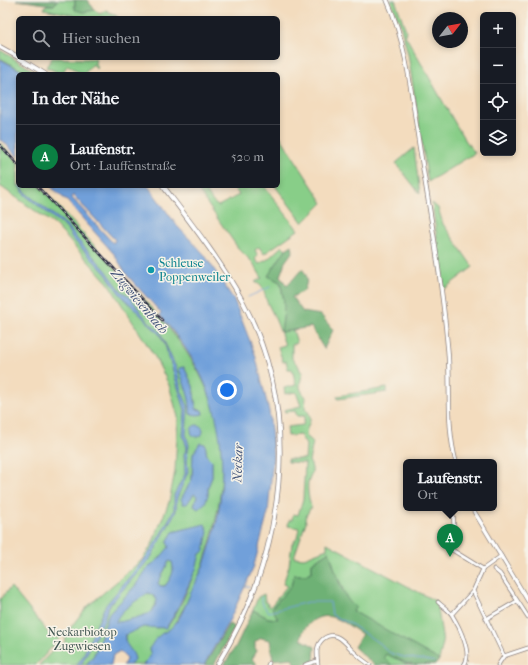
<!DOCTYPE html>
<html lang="de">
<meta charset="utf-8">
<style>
:root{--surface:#171b24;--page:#20242c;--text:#f1f3f6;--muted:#9ea1a6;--line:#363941;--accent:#0b8043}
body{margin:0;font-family:"IM FELL French Canon",serif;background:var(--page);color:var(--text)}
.controls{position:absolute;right:12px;top:12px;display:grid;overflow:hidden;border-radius:6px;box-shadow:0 2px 6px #0003}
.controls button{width:36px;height:36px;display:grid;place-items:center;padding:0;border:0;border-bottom:1px solid var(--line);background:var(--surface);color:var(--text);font:20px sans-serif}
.compass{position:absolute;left:432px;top:12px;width:36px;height:36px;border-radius:50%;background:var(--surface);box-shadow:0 2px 6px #0003;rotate:59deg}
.you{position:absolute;left:227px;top:390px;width:14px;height:14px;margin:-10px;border:3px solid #fff;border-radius:50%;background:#1a73e8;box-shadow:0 0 0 6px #1a73e833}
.badge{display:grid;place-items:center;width:26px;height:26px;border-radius:50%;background:var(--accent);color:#fff;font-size:13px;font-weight:700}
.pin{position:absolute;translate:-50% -33px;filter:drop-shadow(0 1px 2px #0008)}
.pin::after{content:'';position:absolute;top:21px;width:14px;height:12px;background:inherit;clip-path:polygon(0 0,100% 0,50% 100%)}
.popup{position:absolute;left:403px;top:459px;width:94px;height:52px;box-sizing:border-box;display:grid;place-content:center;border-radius:6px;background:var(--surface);filter:drop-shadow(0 1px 3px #0005);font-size:13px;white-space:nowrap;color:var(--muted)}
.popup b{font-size:15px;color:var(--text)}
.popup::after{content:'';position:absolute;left:50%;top:100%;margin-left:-8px;border:8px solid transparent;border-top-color:var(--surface)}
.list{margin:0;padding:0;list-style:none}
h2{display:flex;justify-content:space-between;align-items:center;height:52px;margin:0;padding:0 16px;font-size:17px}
h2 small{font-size:13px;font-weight:400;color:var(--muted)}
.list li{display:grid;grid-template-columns:26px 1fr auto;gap:12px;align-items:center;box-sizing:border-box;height:64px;padding:0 16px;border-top:1px solid var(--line)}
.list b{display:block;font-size:15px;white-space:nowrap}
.list p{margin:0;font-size:13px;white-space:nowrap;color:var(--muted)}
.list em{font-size:13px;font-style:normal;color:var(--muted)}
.icon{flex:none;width:22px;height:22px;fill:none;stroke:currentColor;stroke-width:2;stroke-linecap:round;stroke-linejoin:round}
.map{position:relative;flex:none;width:528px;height:665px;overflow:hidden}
.search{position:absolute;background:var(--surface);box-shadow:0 2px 6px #0003;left:16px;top:16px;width:264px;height:44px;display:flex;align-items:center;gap:10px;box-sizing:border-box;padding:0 14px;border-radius:6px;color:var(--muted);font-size:15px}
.panel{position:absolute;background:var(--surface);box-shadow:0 2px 6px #0003;left:16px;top:72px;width:264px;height:116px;border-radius:6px}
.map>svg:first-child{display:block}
</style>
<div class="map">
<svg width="528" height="665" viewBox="0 0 528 665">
<rect width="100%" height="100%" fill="#f7f3e8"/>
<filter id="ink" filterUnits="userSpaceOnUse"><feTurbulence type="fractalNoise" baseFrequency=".025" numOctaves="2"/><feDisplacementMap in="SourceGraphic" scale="8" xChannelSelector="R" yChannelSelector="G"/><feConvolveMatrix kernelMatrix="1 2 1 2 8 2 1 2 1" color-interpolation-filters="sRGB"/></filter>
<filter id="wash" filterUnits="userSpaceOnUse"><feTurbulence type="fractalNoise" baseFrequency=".012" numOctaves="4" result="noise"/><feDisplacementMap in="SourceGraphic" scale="16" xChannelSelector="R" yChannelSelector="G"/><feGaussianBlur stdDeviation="0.9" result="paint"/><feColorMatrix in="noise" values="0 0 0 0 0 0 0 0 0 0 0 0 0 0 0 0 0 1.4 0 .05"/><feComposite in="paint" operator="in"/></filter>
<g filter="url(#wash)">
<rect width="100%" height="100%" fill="#f3dcbe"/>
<path fill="#88ce88" stroke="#557862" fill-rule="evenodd" d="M57 0H75L74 7 84 12 95 10 100 14 106 10 118 17 86 18 44 9 46 5H54Z
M390 0H395L406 30 405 35 463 137 475 153 428 182 408 54 400 24Z
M0 50 39 74H28L0 58Z
M52 58 86 59 96 58 95 63 98 68 96 69 93 64 84 74H81L68 65 61 74 46 67Z
M278 133 323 203 303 223 275 186H278Z
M0 143 18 162V186H40C69 219 100 251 130 284 196 354 237 412 217 513 209 555 194 595 170 630L166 631 149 649 151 655 143 665H130L135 659 126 644 125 635C132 629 148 622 156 628L168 626C183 605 193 578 200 554L185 529 173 532 167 542 170 547 159 559 148 568 135 586 109 614 94 655 86 665H39L57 646 64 644 66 634 77 619 88 606 143 559 152 544 169 502 175 471 178 417 169 385 155 357 108 283 55 225 0 186ZM184 367 193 386 196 409 202 410 203 414H190C191 395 184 385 179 368ZM205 444 207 456 212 461V477L208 487V495L194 506 197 496 194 494 191 496 193 454Z
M414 148 420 194 396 163Z
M195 186H203L213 202 218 206 239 195 233 186H264L298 230 264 254 259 247 255 250 258 256 255 259 259 264 268 259 282 246 286 249 268 276 280 282 285 306 281 332 293 330 297 343 292 345V359L298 365 301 372H303C300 384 297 387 306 397L305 408C316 420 306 423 306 436L313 442 309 461C315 471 311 474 308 483 307 491 309 499 311 507L305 518 306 522 294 557 304 558 327 549V543L437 602 443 643 439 660 352 611 335 570 329 551 312 563V571L306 575H294L291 586 274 605 278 619 268 618 253 610 258 597 264 594 265 601 270 607 287 586 283 584 289 566 292 544 297 538 299 528 288 526 289 520H292L293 514 298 515 303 499 305 463 288 462V459H305L306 445 300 435 288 436 287 427 303 425 305 416H297L295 411 285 412 284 410 301 406 296 392 285 394 284 388 296 385 292 369H288L286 361 283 362 278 347 285 345C280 331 276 319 269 306 263 296 267 287 255 282L262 278 253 263 238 248Z
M432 203 438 208 443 224 473 267 444 289Z
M387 388V392L338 399 337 396Z
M169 561 172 562C175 572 171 578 165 586H160L158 583Z
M11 587 50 635 60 638 36 665H0V599Z
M148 593 153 595 157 600C156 604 154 610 149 613 146 616 120 623 116 622 118 610 138 599 148 593Z
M386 654 406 663 412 664 392 665 384 657Z"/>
<path fill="#6eb174" stroke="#486a58" d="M16 0H57L54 5Z
M75 0H87L95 10 84 12 75 10Z
M292 245 293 251 285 262 280 276 287 286 302 269C309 277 307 282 304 291L292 297 303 312 321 315 333 330 324 349 311 327 281 332C284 313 286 302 280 282L268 276 286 249Z
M329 551C334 566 342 600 356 607L353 611 439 660 436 664 411 665 412 664 406 663 386 654 384 657 392 665H374L354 647 362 634C346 624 327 606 309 624 304 629 302 632 301 639L315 647 314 661 302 665H295L292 658 273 660 270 640 261 638 255 642V648L257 651 252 659 257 664 224 665 236 646 253 610 268 618 278 619 272 608 291 586 294 575H306L312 571V563Z
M229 624 235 627 214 665H205Z"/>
<path fill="#71a0da" stroke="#4a618a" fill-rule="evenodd" d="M0 59 27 74H18V157L2 140 0 141Z
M19 186H21L27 194 68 226 77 239 106 270 121 291 129 296 147 320 160 332 177 370 181 390 188 406 186 434 189 445 187 457 188 472 177 498 176 511 152 556 108 607 104 620 81 665H76L82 658 105 606 147 556 158 539 174 510V495L185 474 184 454 187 448 183 435 185 410 165 345 160 335 119 293 106 274 73 239 66 228 25 195Z
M50 186H148L178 227 204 254 234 300 255 354 269 411 272 439 273 457 268 513 253 569 229 621 204 665H143L151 655 149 649C152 645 155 638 160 635 163 632 168 631 170 629 183 618 187 598 195 584 230 514 233 424 191 357 182 342 171 329 160 315L161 313 127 275 114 254 67 201ZM73 195 115 240 113 243 72 198Z
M184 367 193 386 196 409 202 410 203 414 198 415 190 414C191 395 183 385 179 368Z
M191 431a6 6 0 1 1 12 0a6 6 0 1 1-12 0Z
M200 443 205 444 207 456 212 461V477L208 487V495L205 503 198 509 194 506 197 496 194 494 187 504H183L181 499 192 479 193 454Z
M205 524 208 532 204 551 200 554 196 569 176 612 166 628 143 627 125 635C123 645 134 650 135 659L130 665H123L127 658 120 651 113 655 111 665H86L94 655 109 614 135 586 148 568 159 559 169 547 167 542 173 532ZM169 561 172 562C175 572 171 578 165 586H160L158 583ZM148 593 153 595 157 600C156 604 154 610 149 613 146 615 120 623 116 622 118 611 139 599 148 593Z"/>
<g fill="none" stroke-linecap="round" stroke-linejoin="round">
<path stroke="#71a0da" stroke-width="1" d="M248 297 270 287
M246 586 249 587
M261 597 263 605 269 612 308 602H330L332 615 351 624 383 646C389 659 421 658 435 662"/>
</g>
</g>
<g filter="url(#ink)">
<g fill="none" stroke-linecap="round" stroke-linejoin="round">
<defs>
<path id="minor" d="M453 508 454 530 449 548 483 569
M494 569 500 574 528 617
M473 591 504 656
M438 602C442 606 449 610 452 615 459 626 473 654 464 665
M452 614 473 591 483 569 501 556
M486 619 517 601
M504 656 528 648
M268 665 269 663
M305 665 317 661
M318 665C317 655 315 646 323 639 336 629 345 643 353 651 358 656 364 661 370 665
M498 665 504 656"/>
<path id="tertiary" d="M387 0C408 47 412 100 420 150 431 217 442 283 448 351 451 387 446 426 456 462
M472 508 528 601"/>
<path id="secondary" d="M0 47 18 57
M19 58 45 74
M163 186C191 223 220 260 242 300 305 417 284 556 217 665"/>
</defs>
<use href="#minor" stroke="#8a7f7c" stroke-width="4.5"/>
<use href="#tertiary" stroke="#8a7f7c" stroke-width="5"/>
<use href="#secondary" stroke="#8a7f7c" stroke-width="5.5"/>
<use href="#minor" stroke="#fff" stroke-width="3"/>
<use href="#tertiary" stroke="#fff" stroke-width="3.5"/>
<use href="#secondary" stroke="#fff" stroke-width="4"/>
<defs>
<path id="rail" d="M0 145 18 165
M37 186 162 320"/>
</defs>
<use href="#rail" stroke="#22223b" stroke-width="2.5"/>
<use href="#rail" stroke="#f7f3e8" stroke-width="1" stroke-dasharray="3" stroke-linecap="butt"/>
</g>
</g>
<circle fill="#0f9aa8" stroke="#f7f3e8" stroke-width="1.5" cx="151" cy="270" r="4"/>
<g text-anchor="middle" stroke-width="3" stroke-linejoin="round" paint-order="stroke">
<g font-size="12" fill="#0d838f" stroke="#f7f3e8" text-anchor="start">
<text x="159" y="267">Schleuse<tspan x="159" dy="14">Poppenweiler</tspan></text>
</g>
<g font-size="12" fill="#415652" stroke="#f7f3e8">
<text x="82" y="636">Neckarbiotop<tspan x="82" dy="14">Zugwiesen</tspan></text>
</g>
<g font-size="13" font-style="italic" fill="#42547b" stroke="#f7f3e8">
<text transform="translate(140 301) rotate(50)" y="5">Zugwiesenbach</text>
<text transform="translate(237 463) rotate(-88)" y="5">Neckar</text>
</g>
</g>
</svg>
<div class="controls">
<button>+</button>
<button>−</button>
<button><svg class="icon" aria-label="locate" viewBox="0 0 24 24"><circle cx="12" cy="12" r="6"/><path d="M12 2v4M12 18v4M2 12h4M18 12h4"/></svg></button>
<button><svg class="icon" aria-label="layers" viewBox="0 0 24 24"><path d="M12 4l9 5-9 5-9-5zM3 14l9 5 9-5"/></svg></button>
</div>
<svg class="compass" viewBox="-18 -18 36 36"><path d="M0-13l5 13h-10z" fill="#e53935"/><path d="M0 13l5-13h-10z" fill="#9ea1a6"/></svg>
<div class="you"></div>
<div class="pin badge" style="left:450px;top:557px">A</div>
<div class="popup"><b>Laufenstr.</b>Ort</div>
<div class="search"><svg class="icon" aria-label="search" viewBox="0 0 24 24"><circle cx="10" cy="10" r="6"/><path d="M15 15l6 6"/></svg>Hier suchen</div>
<section class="panel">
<h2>In der Nähe<small></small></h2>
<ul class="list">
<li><span class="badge">A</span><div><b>Laufenstr.</b><p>Ort · Lauffenstraße</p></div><em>520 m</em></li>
</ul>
</section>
</div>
